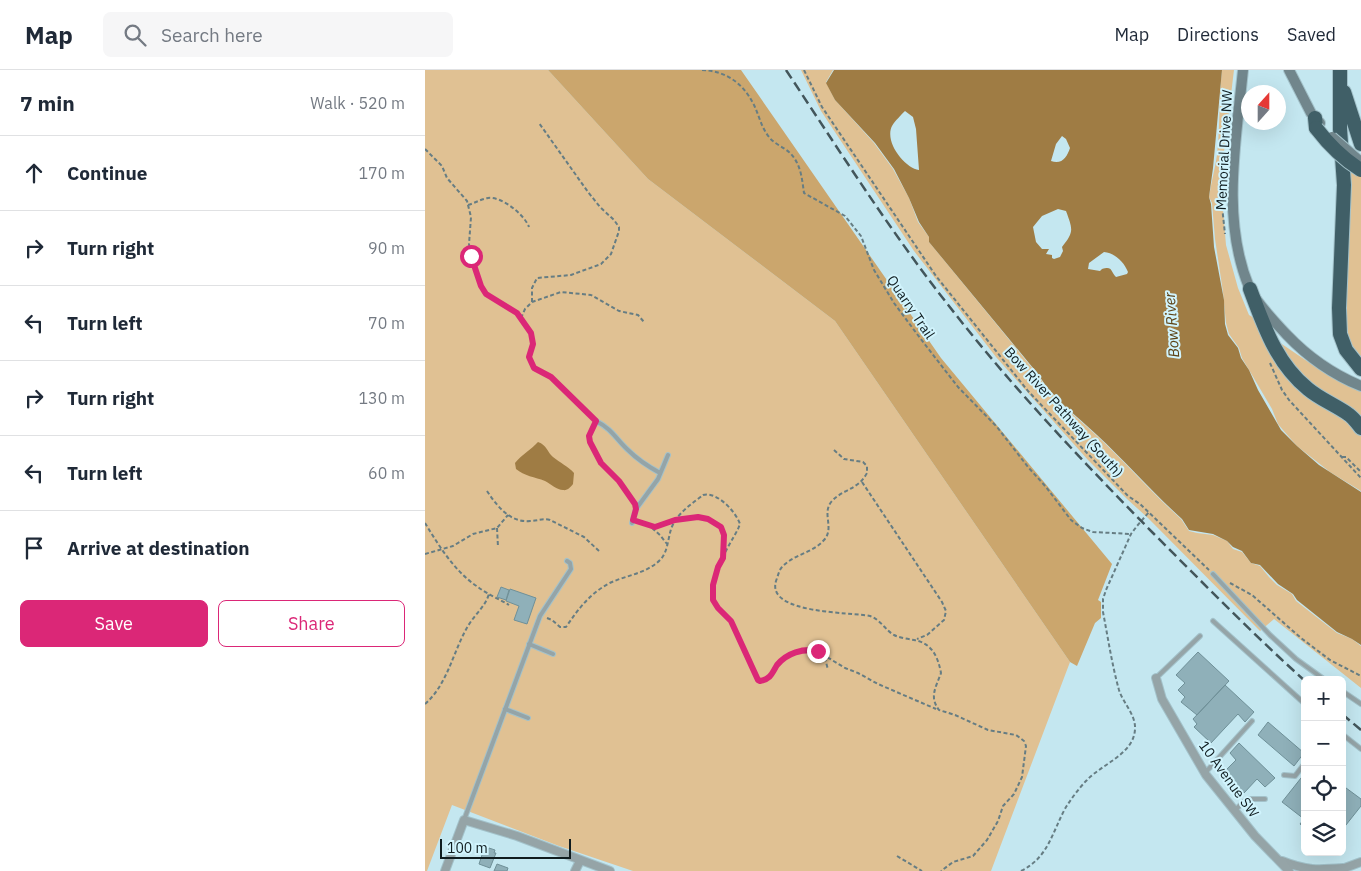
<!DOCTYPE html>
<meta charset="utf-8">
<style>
:root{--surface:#fff;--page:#f6f6f7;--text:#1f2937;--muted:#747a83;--line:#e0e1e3;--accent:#db2777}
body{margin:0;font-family:"IBM Plex Sans",sans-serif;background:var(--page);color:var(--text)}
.controls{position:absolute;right:15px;bottom:15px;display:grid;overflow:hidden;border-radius:8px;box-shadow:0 5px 20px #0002}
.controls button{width:45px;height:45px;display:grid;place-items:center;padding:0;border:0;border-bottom:1px solid var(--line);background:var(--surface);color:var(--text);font:25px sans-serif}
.compass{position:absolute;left:816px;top:15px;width:45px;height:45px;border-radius:50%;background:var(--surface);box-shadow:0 5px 20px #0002;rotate:21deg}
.scale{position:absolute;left:15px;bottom:12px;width:131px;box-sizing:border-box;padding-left:5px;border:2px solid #0f1c1f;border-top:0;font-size:14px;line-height:18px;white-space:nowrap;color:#0f1c1f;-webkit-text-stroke:4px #d1f4fd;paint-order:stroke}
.stop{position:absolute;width:15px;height:15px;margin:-11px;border:4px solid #db2777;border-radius:50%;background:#fff}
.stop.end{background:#db2777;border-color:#fff;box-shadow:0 1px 5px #0008}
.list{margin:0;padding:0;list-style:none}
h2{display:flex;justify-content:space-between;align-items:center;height:65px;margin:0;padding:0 20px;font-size:21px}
h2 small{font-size:16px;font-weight:400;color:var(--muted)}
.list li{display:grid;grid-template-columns:32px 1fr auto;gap:15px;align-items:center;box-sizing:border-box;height:75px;padding:0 20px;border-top:1px solid var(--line)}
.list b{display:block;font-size:19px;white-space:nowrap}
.list em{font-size:16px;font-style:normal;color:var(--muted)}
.actions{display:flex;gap:10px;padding:15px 20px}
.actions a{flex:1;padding:11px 0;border:1px solid var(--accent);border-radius:8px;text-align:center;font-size:18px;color:var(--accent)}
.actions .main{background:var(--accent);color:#fff}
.icon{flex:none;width:28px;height:28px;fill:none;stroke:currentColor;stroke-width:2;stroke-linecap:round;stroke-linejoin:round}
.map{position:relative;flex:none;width:936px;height:801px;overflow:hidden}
header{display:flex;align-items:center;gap:30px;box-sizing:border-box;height:70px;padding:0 25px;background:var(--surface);border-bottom:1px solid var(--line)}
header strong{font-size:24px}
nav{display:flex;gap:28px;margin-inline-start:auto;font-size:18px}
.search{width:350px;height:45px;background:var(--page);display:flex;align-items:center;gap:12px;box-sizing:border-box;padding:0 18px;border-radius:8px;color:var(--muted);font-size:19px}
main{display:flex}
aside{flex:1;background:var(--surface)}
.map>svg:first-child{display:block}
</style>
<header>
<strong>Map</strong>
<div class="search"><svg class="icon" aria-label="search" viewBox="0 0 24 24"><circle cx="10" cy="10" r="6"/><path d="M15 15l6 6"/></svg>Search here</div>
<nav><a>Map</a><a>Directions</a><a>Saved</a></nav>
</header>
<main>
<aside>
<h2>7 min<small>Walk · 520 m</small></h2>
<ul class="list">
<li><svg class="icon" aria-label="ahead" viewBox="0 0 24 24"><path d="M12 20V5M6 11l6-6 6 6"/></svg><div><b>Continue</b></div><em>170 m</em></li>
<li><svg class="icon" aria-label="right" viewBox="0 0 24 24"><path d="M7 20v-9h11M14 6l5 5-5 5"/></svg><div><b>Turn right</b></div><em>90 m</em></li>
<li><svg class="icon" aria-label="left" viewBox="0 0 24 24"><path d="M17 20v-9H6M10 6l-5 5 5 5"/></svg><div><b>Turn left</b></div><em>70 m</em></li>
<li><svg class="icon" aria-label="right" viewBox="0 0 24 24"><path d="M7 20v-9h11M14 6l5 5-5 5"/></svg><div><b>Turn right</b></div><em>130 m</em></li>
<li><svg class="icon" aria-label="left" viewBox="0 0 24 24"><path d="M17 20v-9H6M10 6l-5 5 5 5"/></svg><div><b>Turn left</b></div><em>60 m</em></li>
<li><svg class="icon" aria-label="arrive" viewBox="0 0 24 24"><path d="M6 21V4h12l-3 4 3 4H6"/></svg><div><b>Arrive at destination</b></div></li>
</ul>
<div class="actions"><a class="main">Save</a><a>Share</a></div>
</aside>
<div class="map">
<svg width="936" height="801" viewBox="0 0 936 801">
<rect width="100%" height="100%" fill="#c4e7f0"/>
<path fill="#e0c193" d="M0 0H123L223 109 410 251 645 592 566 801H208L134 776 27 735 2 801H0Z
M376 0H408L401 12 410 30 449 73 468 99 484 128 493 152 504 167V172L613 305C627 329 651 346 671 365 700 392 726 422 756 449L764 461 772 463 788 465 802 471 808 479 817 482 826 493 835 496 844 507 852 515 867 524 871 531 912 563 927 569 936 576V618L849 549 835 561 723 448 702 429 663 390 571 287 489 181 396 41Z
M797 0H809L799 82 797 128 801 175 813 218 824 245 831 249 846 281 936 364V421L905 402 872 376 858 360 853 354 847 339 817 288 814 278 804 264 801 253 798 222 790 169 787 133 784 127C786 113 790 99 792 85 795 57 794 28 797 0Z
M921 97 936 104V296L918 261Z
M848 268 898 302 936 321V352L878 307Z"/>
<path fill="#cba66d" d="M123 0H316L516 288 687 494 673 530 676 532V548L670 553 652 596 645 592 410 251 223 109Z"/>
<path fill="#9f7c44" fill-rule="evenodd" d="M409 0H797L788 98 784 127 786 134 789 177 799 230 800 254 803 265 813 278 816 288 824 300 833 320 856 360 872 376 894 395 936 422V575L927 569 912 562 872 530 868 524 853 514 835 495 826 493 817 481 808 477 802 471 788 464 764 460 757 449C727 422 701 392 672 365 651 345 628 329 613 304L504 172V167L494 152 484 128 469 99 450 73 410 30 401 13ZM480 41 488 47 491 59 494 100C480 98 459 72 467 56 470 51 476 45 480 41ZM637 66 641 69 645 78C642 87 637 95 626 91L631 74ZM633 139 641 141C648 160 649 162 637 177L638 181 635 187 629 189 627 188V185L621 184 624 179H617L611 172 608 157 617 146ZM679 182C690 183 699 192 703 202L702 204 691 207C685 201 688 196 677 199L675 201 663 199 664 193Z
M113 372C122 375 122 382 128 387 135 393 143 396 149 403L148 414C146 417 142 421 138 420 132 420 126 414 120 411 110 407 99 406 91 399L90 393C96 385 106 380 113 372Z"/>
<path fill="#8fb0b9" stroke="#6f9098" d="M76 517 84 520 81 530 72 527Z
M85 519 111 528 102 554 89 550 94 536 81 531Z
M773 582 804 611 772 645 756 632 760 627 753 620 760 613 751 605Z
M800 615 829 642 820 652 813 644 786 673 769 657 772 654 768 649Z
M843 652 879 683 869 696 833 665Z
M814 673 850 708 840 717 832 709 819 723 798 703 811 690 805 683Z
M880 703V758L875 754 879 749 857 732Z
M917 715 936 729V736L917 760Z
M64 778 70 780 69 783H71L65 798 54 794 59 779 63 780Z
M72 794 83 798 82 801H69Z"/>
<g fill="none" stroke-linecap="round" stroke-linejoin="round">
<defs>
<path id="service" d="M171 351C187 359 191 369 203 380 213 390 224 397 235 403
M207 453 211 439 233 409 243 385
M788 504 845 565 871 589 900 610
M788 551 880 634
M104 574 128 584
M731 608 775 566
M917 621 936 634
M80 639 103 648
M917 664 936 679
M780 703 827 651
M859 705 870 706 880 693
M809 741 822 729H840
M39 750 115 546 146 499 145 493 142 491"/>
<path id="minor" d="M731 608 737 629 781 705 830 766 864 801
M857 791C882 801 893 800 919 798
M917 799 936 792
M20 801 39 750 92 766 185 801
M150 801 155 791"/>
<path id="secondary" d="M818 0C811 71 796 149 824 217 830 232 851 253 862 265 883 287 907 304 936 316
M864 0 886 43 895 53"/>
<path id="motorway" d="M915 0V59L919 115 914 238 915 264 921 280 936 299
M919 22 936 74
M890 48 891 58
M825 219C839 256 851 293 883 319 895 329 910 335 923 344 928 347 932 353 936 358"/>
</defs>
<use href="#service" stroke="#a3c2ca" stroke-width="6"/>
<use href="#minor" stroke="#a3c2ca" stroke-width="10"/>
<use href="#secondary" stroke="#a3c2ca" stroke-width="12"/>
<use href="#motorway" stroke="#a3c2ca" stroke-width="16"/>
<path stroke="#667d83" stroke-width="2" stroke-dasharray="4 2.5" stroke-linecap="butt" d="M277 0C301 1 318 13 329 35 334 45 336 57 344 67 349 74 359 77 365 83 376 94 377 109 379 123L420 146 436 166 449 200 469 233 495 268 533 317 572 357 603 397 621 417 646 450 657 458 668 462 706 464
M379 0 397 37 511 206 603 321 703 426 715 434 784 500
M0 79 17 96 22 108 42 131 46 147 44 174 46 186 56 216 61 224 84 237 93 243 99 252 106 263 107 270 104 287 109 297 126 307 167 348
M798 124 797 136 800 164
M43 135C50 133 56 129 63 128 76 126 99 144 104 157
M107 232V218L112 208 146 205 176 194 186 184 194 161V157L189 150 175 137 163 122 114 53
M96 248 100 239 107 232 136 222 166 225 194 241 213 245 219 252
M845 293 857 320 864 330 936 408
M169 355C156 378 182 397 195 412 201 419 204 426 209 432
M409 380 419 389 438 392 442 396V403C433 420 418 419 407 431 396 443 410 458 399 470 388 483 369 484 357 497 354 500 353 506 351 511 341 544 425 542 445 546 456 550 460 560 469 565 475 568 483 569 489 570 507 573 513 587 516 603 511 617 504 627 514 640L530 645 563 660 591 665 599 671 601 676 597 707 589 724 578 736 573 751 562 770 548 786 528 792 516 801
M917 387H921L936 402
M437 412 517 532 521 541 519 550 502 565 492 569
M62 421C72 436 85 453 105 451 112 451 118 448 125 450L159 467 174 481
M214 452C219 454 225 457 230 457 237 456 243 452 249 450 266 445 287 445 298 460V485
M0 453C14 476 30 502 53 517 62 524 74 529 84 535
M72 458 73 477
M227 458 235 465 242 474
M0 484 28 476 48 464 72 458 83 445
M805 513 827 525 876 568 905 590 936 606
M122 548 127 550 135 557H141C154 538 166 522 187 512 203 505 222 503 235 490 245 480 242 462 250 451 256 441 269 432 278 425 292 421 311 442 315 454L313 459C303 478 281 510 290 532 293 540 302 545 306 553 317 570 322 592 333 610L335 611C348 608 348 598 357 590 367 583 387 573 397 584 401 588 401 594 403 599
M397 584 420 598 433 603 453 614 511 639
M0 634C23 614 28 581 43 556 50 544 60 537 64 524
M472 786 497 801
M596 801C624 787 627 762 641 737 647 728 654 718 662 710 677 694 709 684 710 659 711 645 698 633 694 620 687 595 683 568 678 542V529L681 520 706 464 712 456 724 442"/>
<use href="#service" stroke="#95a4a7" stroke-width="4"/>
<use href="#minor" stroke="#95a4a7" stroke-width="8"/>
<use href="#secondary" stroke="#71868c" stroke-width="10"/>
<use href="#motorway" stroke="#405f67" stroke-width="14"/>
<path stroke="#43565b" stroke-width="2.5" stroke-dasharray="10 5" stroke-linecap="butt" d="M361 0C414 80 465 161 524 236 587 317 657 391 729 464 779 514 828 564 880 611
M917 644 936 660"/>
<defs>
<path id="secondary-bridge" d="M907 67 936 92"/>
<path id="motorway-bridge" d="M891 58C904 75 918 89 936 100"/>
</defs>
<use href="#secondary-bridge" stroke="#a3c2ca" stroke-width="12" stroke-linecap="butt"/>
<use href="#motorway-bridge" stroke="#a3c2ca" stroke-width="16" stroke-linecap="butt"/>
<use href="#secondary-bridge" stroke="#71868c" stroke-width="10"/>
<use href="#motorway-bridge" stroke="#405f67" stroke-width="14"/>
</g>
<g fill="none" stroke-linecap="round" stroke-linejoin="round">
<path stroke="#db2777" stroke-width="6" d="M46 186 56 216 61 224 92 243 106 263 108 274 104 287 109 298 126 307 171 351 164 366 165 372 176 393 194 411 210 434 211 439 208 450 230 457 250 450 273 447 283 449 296 457 299 465 298 488 293 497 288 515V530L293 538 306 551 333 610 335 611C346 609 347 603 352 595 362 583 378 578 393 581"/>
</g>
<g text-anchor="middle" stroke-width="4" stroke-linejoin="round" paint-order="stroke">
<g font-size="14" fill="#0f1c1f" stroke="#d1f4fd">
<text transform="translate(799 80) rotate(-87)" y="5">Memorial Drive NW</text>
<text transform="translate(486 237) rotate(56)" y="5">Quarry Trail</text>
<text transform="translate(639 342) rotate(48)" y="5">Bow River Pathway (South)</text>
<text transform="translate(804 709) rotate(54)" y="5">10 Avenue SW</text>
</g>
<g font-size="15" font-style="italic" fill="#5d4216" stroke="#d1f4fd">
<text transform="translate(747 255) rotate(-94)" y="5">Bow River</text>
</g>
</g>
</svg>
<div class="controls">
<button>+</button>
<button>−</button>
<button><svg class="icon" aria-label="locate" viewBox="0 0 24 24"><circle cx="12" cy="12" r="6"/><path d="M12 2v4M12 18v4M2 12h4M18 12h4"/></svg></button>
<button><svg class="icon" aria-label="layers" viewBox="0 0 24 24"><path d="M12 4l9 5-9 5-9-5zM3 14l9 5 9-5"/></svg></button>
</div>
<svg class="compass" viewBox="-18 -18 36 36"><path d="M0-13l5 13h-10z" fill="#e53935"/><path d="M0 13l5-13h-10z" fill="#747a83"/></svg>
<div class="scale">100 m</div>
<div class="stop" style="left:46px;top:186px"></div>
<div class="stop end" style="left:393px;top:581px"></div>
</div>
</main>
